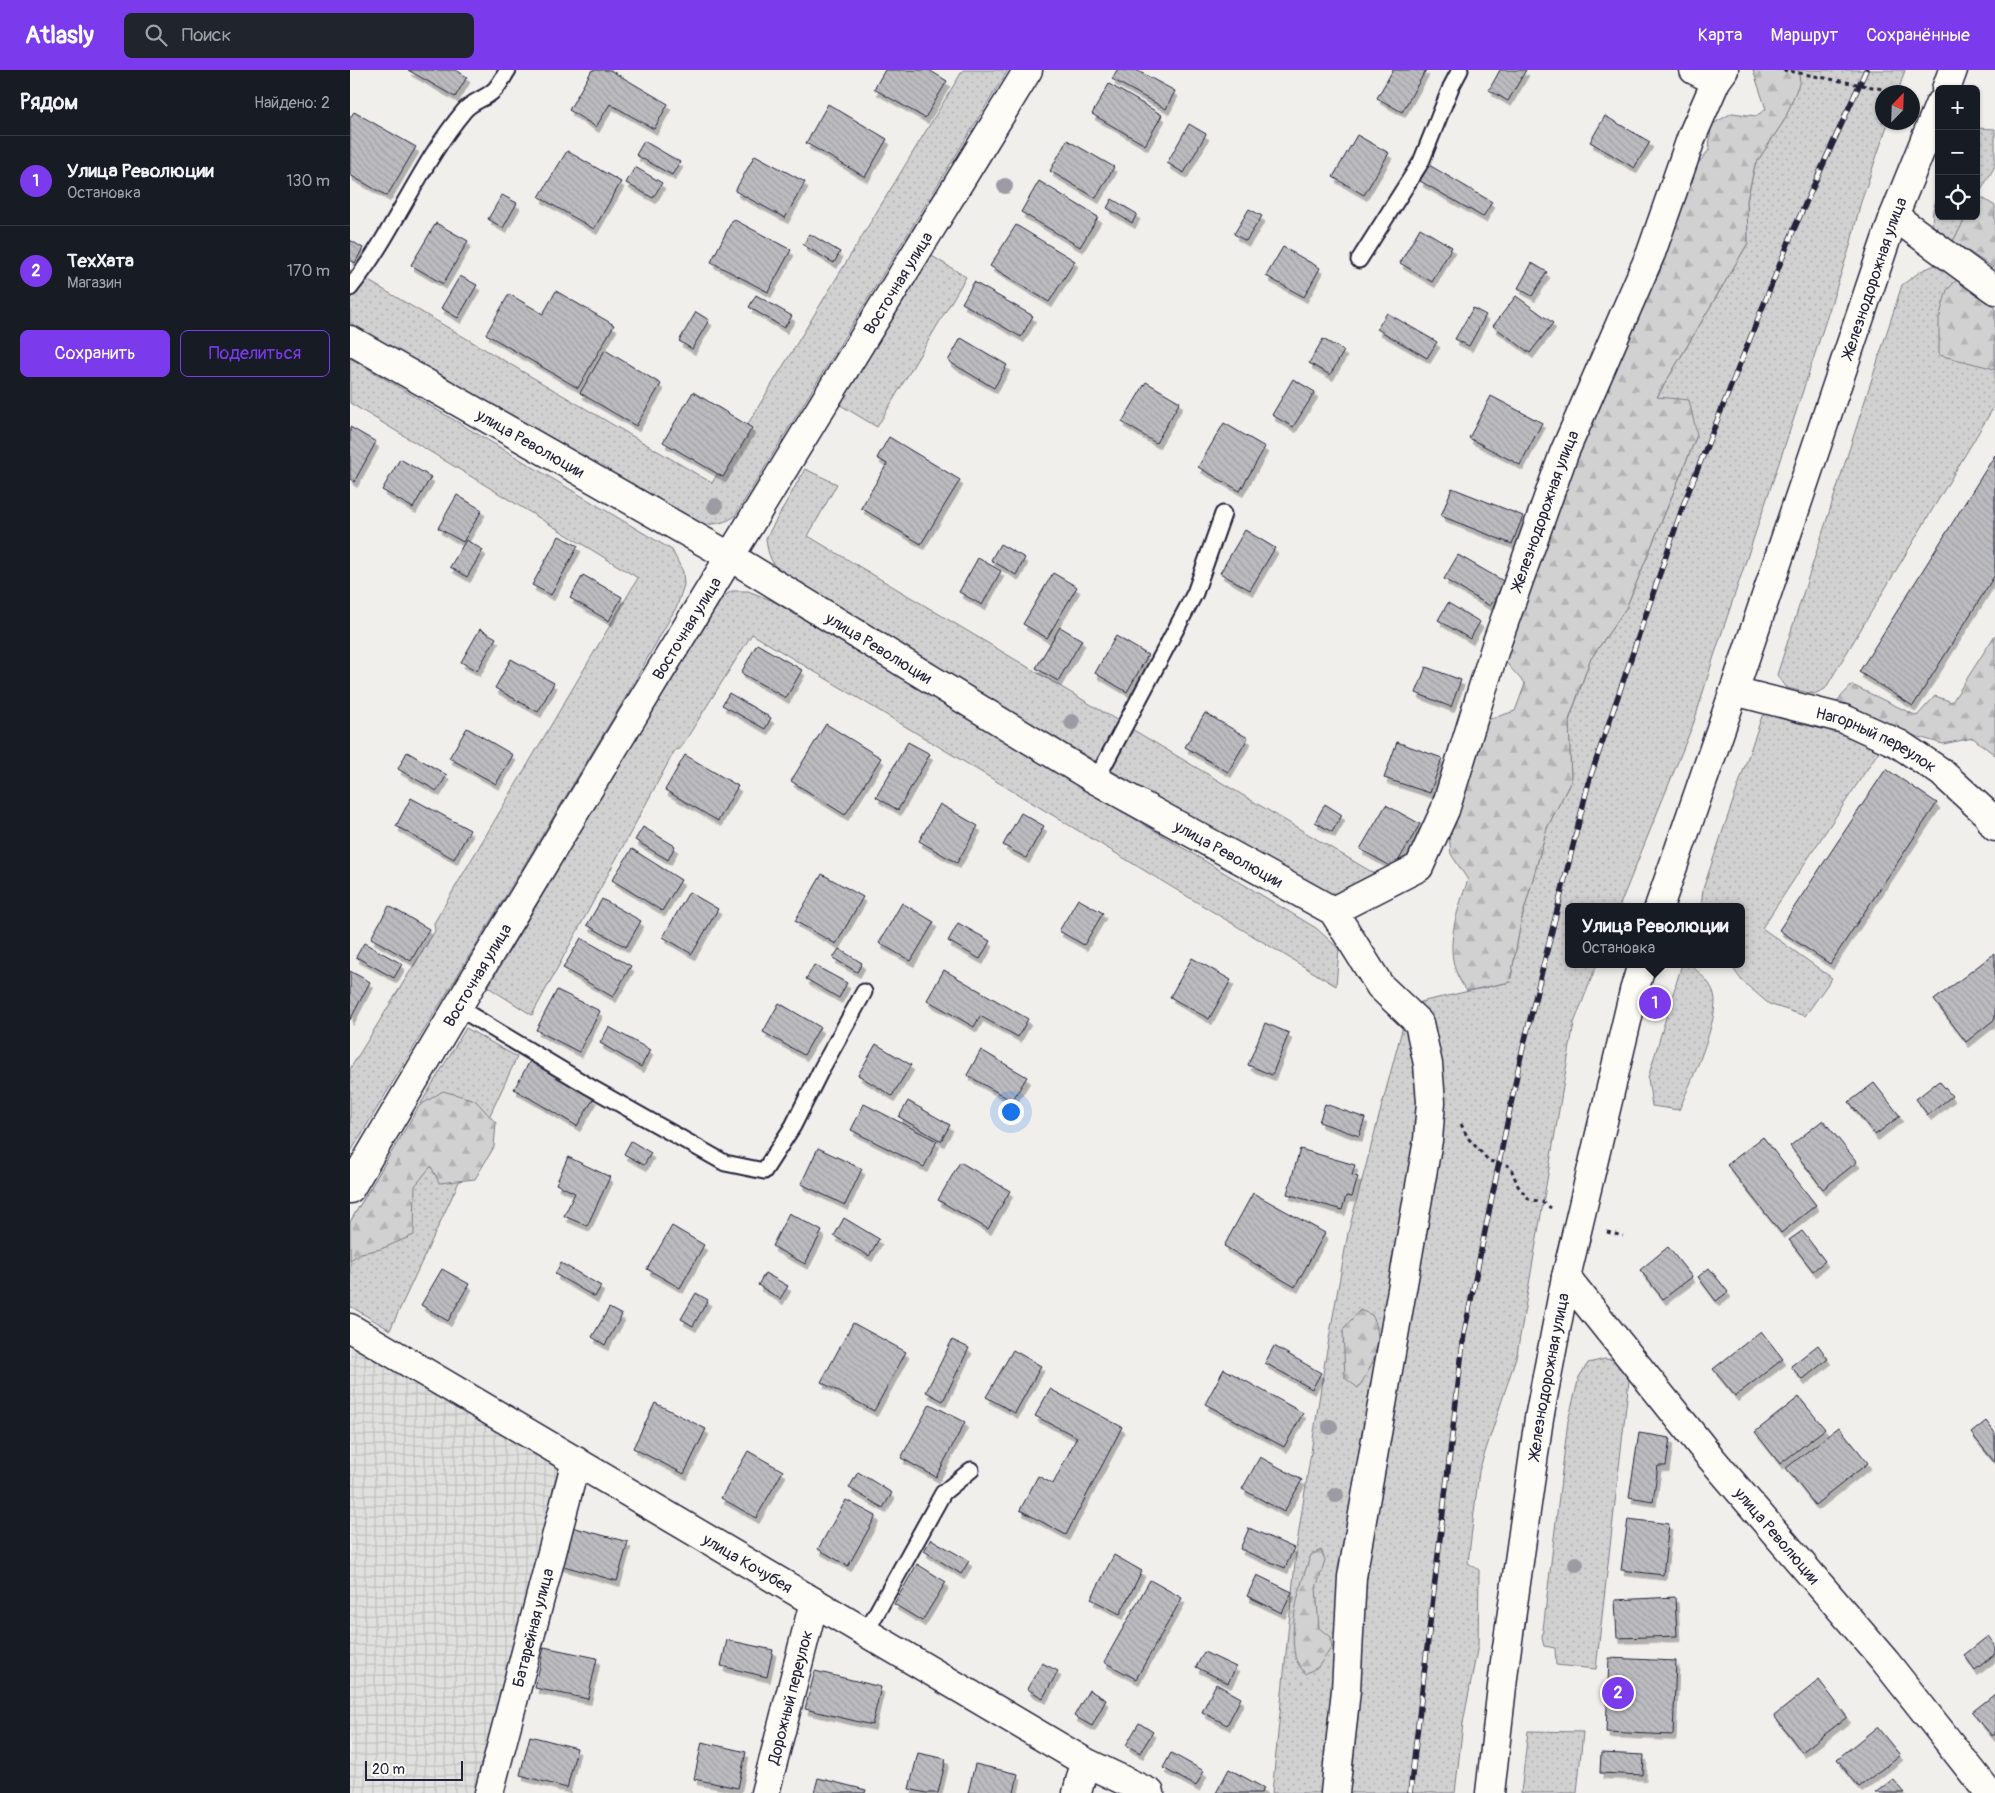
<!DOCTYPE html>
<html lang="ru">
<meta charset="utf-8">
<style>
:root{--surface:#171b24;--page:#20242c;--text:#f1f3f6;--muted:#9ea1a6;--line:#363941;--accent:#7c3aed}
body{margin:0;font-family:Pangolin,sans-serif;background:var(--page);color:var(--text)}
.controls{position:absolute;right:15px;top:15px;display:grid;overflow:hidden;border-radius:8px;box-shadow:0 1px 4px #0004}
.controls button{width:45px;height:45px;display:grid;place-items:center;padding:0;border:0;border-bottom:1px solid var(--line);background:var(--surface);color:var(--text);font:25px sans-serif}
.compass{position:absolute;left:1525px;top:15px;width:45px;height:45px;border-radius:50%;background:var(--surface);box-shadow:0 1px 4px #0004;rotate:23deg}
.scale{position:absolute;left:15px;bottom:12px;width:98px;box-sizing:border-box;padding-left:5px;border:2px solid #22223b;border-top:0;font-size:14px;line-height:18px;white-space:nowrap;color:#22223b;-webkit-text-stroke:4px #fdfcf7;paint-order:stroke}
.you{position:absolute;left:660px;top:1041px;width:18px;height:18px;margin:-12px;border:4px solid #fff;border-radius:50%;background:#1a73e8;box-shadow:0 0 0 8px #1a73e833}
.badge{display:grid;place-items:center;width:32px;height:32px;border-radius:50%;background:var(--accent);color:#fff;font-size:16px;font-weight:700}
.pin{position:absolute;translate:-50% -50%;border:2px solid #fff;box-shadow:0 1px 5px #0006}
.popup{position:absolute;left:1215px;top:833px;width:180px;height:65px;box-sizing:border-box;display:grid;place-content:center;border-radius:8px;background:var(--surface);filter:drop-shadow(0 1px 4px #0005);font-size:16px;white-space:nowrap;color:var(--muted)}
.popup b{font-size:19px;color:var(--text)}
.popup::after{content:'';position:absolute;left:50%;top:100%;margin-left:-10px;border:10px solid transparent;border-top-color:var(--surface)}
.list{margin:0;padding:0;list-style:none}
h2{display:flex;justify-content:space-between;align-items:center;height:65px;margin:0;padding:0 20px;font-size:21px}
h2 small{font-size:16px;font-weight:400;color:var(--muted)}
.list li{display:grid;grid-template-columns:32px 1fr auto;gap:15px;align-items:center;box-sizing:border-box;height:90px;padding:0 20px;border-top:1px solid var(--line)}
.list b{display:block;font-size:19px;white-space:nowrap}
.list p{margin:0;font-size:16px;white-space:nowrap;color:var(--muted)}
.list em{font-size:16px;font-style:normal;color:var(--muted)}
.actions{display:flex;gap:10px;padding:15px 20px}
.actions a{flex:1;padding:11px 0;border:1px solid var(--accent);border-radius:8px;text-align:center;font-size:18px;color:var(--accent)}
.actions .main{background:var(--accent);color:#fff}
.icon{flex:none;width:28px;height:28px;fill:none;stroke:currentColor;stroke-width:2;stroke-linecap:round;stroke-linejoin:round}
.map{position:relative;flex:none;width:1645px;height:1723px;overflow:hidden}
header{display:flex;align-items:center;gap:30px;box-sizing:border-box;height:70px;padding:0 25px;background:var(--accent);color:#fff}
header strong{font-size:24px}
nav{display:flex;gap:28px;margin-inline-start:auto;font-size:18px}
.search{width:350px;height:45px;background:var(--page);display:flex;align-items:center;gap:12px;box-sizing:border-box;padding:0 18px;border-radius:8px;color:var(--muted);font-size:19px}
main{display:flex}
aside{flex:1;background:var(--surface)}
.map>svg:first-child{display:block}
</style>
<header>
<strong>Atlasly</strong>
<div class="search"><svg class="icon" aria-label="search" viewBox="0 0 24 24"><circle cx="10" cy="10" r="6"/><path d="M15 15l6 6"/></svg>Поиск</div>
<nav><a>Карта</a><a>Маршрут</a><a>Сохранённые</a></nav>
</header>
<main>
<aside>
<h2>Рядом<small>Найдено: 2</small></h2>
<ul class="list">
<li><span class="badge">1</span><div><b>Улица Революции</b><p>Остановка</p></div><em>130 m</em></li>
<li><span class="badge">2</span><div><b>ТехХата</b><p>Магазин</p></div><em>170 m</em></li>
</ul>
<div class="actions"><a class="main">Сохранить</a><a>Поделиться</a></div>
</aside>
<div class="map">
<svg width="1645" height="1723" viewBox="0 0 1645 1723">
<defs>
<pattern id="industrial-grid" width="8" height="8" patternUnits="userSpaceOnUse" patternTransform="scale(1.25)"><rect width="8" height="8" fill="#e0e0df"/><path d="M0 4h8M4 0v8" fill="none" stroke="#c0c0c0"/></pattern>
<pattern id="grass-dots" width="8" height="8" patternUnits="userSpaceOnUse" patternTransform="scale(1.25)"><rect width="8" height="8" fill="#d2d1d1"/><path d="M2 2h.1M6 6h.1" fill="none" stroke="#b4b3b4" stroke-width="1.8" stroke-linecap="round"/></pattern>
<pattern id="forest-firs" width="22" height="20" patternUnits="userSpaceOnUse" patternTransform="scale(1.25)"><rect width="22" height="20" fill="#d2d1d1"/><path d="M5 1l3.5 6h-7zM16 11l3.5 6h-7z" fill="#b4b3b4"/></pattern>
<pattern id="building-back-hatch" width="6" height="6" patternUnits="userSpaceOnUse" patternTransform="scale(1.25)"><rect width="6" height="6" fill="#bcbcc0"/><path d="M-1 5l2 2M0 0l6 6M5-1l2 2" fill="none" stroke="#a1a1a6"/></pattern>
<filter id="shadow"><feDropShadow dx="3" dy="5.5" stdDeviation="0" flood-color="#0004"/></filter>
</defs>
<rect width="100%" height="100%" fill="#f0efec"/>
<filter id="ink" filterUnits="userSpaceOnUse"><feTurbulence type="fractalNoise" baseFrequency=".02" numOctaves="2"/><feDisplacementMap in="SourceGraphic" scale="10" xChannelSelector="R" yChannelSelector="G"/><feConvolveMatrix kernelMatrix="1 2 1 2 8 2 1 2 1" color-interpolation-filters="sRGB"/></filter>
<g filter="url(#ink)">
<path fill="url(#industrial-grid)" d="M0 1258 226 1391 139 1723H0Z"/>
<path fill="url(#grass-dots)" stroke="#7a7a86" d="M613 0H658L385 446C372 456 354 455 338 453L0 253V200L362 413Z
M1448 0H1555L1548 22H1532V52L1538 53 1510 135 1500 176 1444 348 1364 586 1344 652 1269 837H1219V894H1247L1224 953 1167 1284 1129 1401 1118 1493 1129 1500 1128 1575 1113 1653 1105 1723H993L1016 1477 1082 972 1070 932 1160 912 1171 852 1197 758 1221 711 1219 651 1240 590 1276 538 1347 365 1307 327 1398 173 1397 130 1405 95 1435 49 1449 11Z
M1626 58 1645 59V96L1626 129Z
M1589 121V146H1617L1603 171 1593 166 1582 154 1583 140Z
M577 183 616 207 527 357 487 333Z
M1585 195 1611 206 1645 230V335L1475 619 1464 624 1437 618 1427 605 1552 215 1571 201Z
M0 288 322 480 333 502 334 515 327 536 274 630 0 1083V999L85 861 84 853 288 508 0 333Z
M455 399 487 414 458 466 1030 807 990 826 963 819 434 508C423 496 417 484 416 468Z
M382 521H398L423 531 966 858 989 879 986 916 402 564 330 679 325 680 182 945 138 917 368 530Z
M1424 642 1489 660 1529 681 1412 858 1482 908 1455 946 1419 934 1392 911 1380 894H1391V837H1351L1353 819 1412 646Z
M1332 894H1340C1348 902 1361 912 1364 924 1371 947 1339 1016 1329 1040L1302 1036 1298 1008Z
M1054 952 1066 969 1073 1044 972 1716 969 1723H922L947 1473 975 1291 998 1163Z
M116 958 167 987 40 1260 0 1236V1152Z
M1255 1289 1270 1290 1280 1301 1246 1599 1206 1595 1205 1578 1194 1576 1192 1568 1218 1351 1229 1307 1238 1293Z
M1178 1661 1233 1662 1227 1723H1171Z"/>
<path fill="url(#forest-firs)" stroke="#7a7a86" d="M1403 0H1448L1450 11 1435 49 1405 95 1397 130 1398 173 1307 327 1339 330 1347 365 1276 538 1240 590 1219 650 1221 711 1197 758 1171 852 1160 912 1117 921C1090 888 1105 847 1118 810L1101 784 1099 765 1113 733 1119 698 1137 650 1165 641 1175 614 1151 587 1200 444 1272 271 1310 202 1314 179 1337 107 1359 80 1361 55 1382 43 1406 46 1416 39Z
M1628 125 1645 136V199L1603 171 1617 146H1626V129Z
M1611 206 1645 230V299L1589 285V248L1597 220Z
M1645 565V685L1623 668 1593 674 1524 654 1487 631 1502 615 1567 646 1585 626 1602 632Z
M93 1021 125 1030 146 1053 144 1077 125 1109 89 1113 81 1096 65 1116 64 1165 31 1179 11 1183 0 1190V1152L69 1036Z
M1010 1240 1022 1245C1024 1249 1027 1255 1027 1259 1031 1280 1019 1302 1008 1318L995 1308 993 1259Z
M971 1480 975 1490 966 1518 969 1558 980 1567 982 1577 968 1597 955 1604C952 1599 946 1592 945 1586 939 1553 949 1516 961 1485Z"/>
<path fill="url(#building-back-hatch)" stroke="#22223b" filter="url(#shadow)" d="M58 0H106L117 7 105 27Z
M242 0H260L318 34 304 59 260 34 246 57 219 40Z
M535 0H579L597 11 575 48 524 19Z
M767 0H786L825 21 816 39 762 9Z
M1043 0H1076L1052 42 1027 28Z
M1150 0H1176L1158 31 1139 20Z
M759 14 812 45 795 75 742 44Z
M478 34 537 69 515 107 456 73Z
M4 42 66 77 37 126 0 105V48Z
M1255 46 1300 72 1284 98 1240 72Z
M839 54 856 64 834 103 817 93Z
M1007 65 1039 83 1014 125 983 107Z
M717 70 764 97 746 128 700 101Z
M294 71 330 92 322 105 286 85Z
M217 81 271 112 244 159 189 127Z
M405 85 455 112 435 148 385 121Z
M1079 95 1142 132 1133 147 1070 111Z
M285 97 312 113 303 128 276 113Z
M689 111 748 147 730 177 671 142Z
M152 125 167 133 153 158 138 149Z
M762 129 787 144 782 153 757 138Z
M899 139 912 146 896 171 884 164Z
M383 149 441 180 418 222 361 192Z
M86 153 118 171 93 214 61 195Z
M666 155 725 191 699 232 640 196Z
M1070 158 1102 177 1082 212 1050 193Z
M460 164 490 182 484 193 453 175Z
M0 170 13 178 5 193 0 190Z
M933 177 970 198 954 227 916 206Z
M1182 193 1197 202 1182 226 1168 218Z
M110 206 127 215 108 248 91 238Z
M624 212 683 246 671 267 612 233Z
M206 221 264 255 228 318 136 264 159 224 193 244Z
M406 225 442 246 434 258 399 237Z
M1166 226 1203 253 1180 283 1143 256Z
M1123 238 1136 245 1119 276 1105 269Z
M346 242 359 250 342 279 329 271Z
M1037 243 1087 272 1077 288 1027 259Z
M611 268 657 295 644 318 598 291Z
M973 269 994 281 980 305 959 293Z
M255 280 311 314 286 356 230 323Z
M943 309 965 322 943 357 922 345Z
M796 312 830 332 806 373 772 352Z
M343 322 402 358 373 407 313 372Z
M1141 326 1192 353 1170 395 1119 368Z
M874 353 915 377 890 421 848 397Z
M0 357 26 372 4 412 0 409Z
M539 367 610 410 571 474 511 438 537 394 527 388Z
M1645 385V505L1563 636 1509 602Z
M50 389 81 407 63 438 32 420Z
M1102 418 1173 446 1162 474 1091 446Z
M107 425 132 440 113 472 88 458Z
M895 460 925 478 900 520 870 503Z
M209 466 228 476 201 525 182 515Z
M116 470 133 480 117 507 100 497Z
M650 474 675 488 666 505 641 490Z
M1108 485 1155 512 1140 536 1094 509Z
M628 488 651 501 632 535 609 522Z
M703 503 727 517 697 568 673 554Z
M233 505 272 527 259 551 220 528Z
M1098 533 1130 552 1120 569 1088 550Z
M710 557 732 570 708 611 686 598Z
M130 559 146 568 127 601 111 592Z
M766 566 798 585 777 622 745 603Z
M407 574 452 600 436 628 391 603Z
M161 589 204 613 188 642 145 618Z
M1076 597 1111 610 1101 637 1066 623Z
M379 623 421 648 415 659 372 635Z
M855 643 898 668 878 702 835 677Z
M476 654 531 688 495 745 441 711Z
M117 658 163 685 146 714 99 688Z
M558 672 580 684 548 740 526 727Z
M1047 672 1092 688 1080 723 1034 708Z
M57 682 97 705 87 721 48 699Z
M335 685 388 716 368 751 315 720Z
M1536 699 1587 733 1480 894 1429 860Z
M61 728 120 760 104 789 46 756Z
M590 734 628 756 607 793 569 771Z
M975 734 992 745 982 762 965 752Z
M1036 735 1070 754 1044 798 1010 779Z
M671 743 694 756 676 788 653 775Z
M293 757 325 776 318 790 285 770Z
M282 779 331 810 312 841 262 810Z
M472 804 513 827 486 874 445 851Z
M339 822 368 839 342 884 313 867Z
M252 829 291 851 276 877 237 855Z
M728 829 753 843 734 875 709 861Z
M552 833 584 852 561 891 529 873Z
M39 836 79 859 61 891 21 868Z
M608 853 640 871 630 889 598 871Z
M231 868 281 896 263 927 213 898Z
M14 873 52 894 44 908 6 887Z
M489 879 512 893 507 902 483 888Z
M1645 883V949L1616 972 1584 930Z
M842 888 881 910 859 949 820 927Z
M464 895 497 913 489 928 456 909Z
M594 900 678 949 668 967 630 946 624 957 577 930Z
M0 901 20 912 0 950Z
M207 920 250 941 229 982 186 960Z
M429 933 470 957 454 985 413 962Z
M915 953 939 963 922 1005 898 995Z
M259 957 300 980 291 997 250 973Z
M526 974 561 995 542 1026 508 1005Z
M631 980 677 1007 662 1031 617 1005Z
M180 991 244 1028 227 1056 164 1019Z
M1589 1011 1602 1026 1578 1045 1566 1029Z
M1524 1013 1550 1046 1525 1065 1499 1032Z
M558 1031 600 1055 591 1071 549 1047Z
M514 1034 587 1071 574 1097 501 1060Z
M975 1034 1015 1048 1009 1066 969 1052Z
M1473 1050 1507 1092 1473 1119 1440 1076Z
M1413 1067 1466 1135 1431 1163 1377 1095Z
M281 1071 301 1083 294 1095 274 1084Z
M468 1078 512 1099 495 1135 451 1114Z
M950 1079 1005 1095 1002 1105 1008 1107 1002 1127 996 1126 992 1140 937 1124Z
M218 1087 260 1107 237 1156 214 1146 225 1123 206 1114Z
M610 1092 660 1121 638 1159 588 1130Z
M903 1123 975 1163 945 1217 874 1176Z
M439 1143 472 1161 455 1194 422 1176Z
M494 1148 529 1169 519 1186 484 1166Z
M322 1156 354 1175 330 1218 297 1199Z
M1452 1161 1475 1191 1463 1201 1439 1170Z
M1318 1177 1342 1207 1313 1229 1290 1200Z
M211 1193 251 1216 245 1227 205 1204Z
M1359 1198 1378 1222 1366 1231 1348 1207Z
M92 1199 119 1214 98 1251 71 1235Z
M415 1203 438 1216 430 1229 408 1215Z
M346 1223 358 1230 343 1256 331 1249Z
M259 1238 272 1245 255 1275 242 1267Z
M503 1253 556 1282 524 1341 471 1312Z
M1411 1261 1433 1289 1385 1326 1363 1299Z
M602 1270 619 1278 593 1331 576 1322Z
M1468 1275 1478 1289 1452 1310 1441 1296Z
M924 1276 971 1303 962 1319 915 1293Z
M663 1280 691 1296 665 1343 636 1327Z
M874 1299 953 1343 934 1377 855 1334Z
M700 1319 772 1357 716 1465 670 1440 688 1406 703 1414 727 1367 685 1346Z
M1449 1327 1475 1359 1430 1394 1405 1362Z
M305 1333 356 1359 334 1404 283 1378Z
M580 1334 615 1352 586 1407 551 1388Z
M1636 1351 1645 1363V1393L1621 1363Z
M1489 1357 1518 1393 1465 1435 1436 1398Z
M1289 1363 1320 1368 1316 1396H1308L1303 1431 1279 1427Z
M398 1381 433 1401 406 1448 371 1428Z
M910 1387 952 1410 934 1442 892 1419Z
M508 1402 542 1423 533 1438 499 1418Z
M496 1430 526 1446 498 1496 468 1479Z
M1278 1449 1319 1454 1313 1505 1271 1500Z
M214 1455 278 1472 267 1511 203 1493Z
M899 1458 944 1478 935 1498 890 1479Z
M581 1469 619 1491 611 1504 574 1481Z
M764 1485 792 1501 770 1544 741 1529Z
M567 1494 596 1512 572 1551 544 1534Z
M907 1505 942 1522 932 1543 897 1526Z
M800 1510 832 1528 786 1609 754 1592Z
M1325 1527 1327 1566 1267 1568 1265 1530Z
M1638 1566 1645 1575V1584L1625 1600 1614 1585Z
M377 1570 423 1580 417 1607 371 1596Z
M194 1577 247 1588 238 1629 185 1618Z
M854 1582 886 1597 878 1613 846 1597Z
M1259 1588 1326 1591 1323 1665 1256 1662Z
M692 1593 708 1601 693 1628 677 1619Z
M465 1601 531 1617 522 1655 455 1639Z
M1469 1610 1497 1647 1452 1682 1424 1646Z
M866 1614 891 1628 877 1655 852 1642Z
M739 1620 756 1630 742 1656 724 1646Z
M1645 1624V1664L1642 1666 1622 1642Z
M789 1653 803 1662 790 1683 776 1675Z
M1527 1657 1550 1685 1509 1717 1487 1689Z
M180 1666 227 1678 217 1718 170 1705Z
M352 1672 396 1682 388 1718 344 1709Z
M568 1683 596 1689 588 1723H576L559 1719Z
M821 1683 854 1701 846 1716 813 1698Z
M1251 1683 1294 1685 1293 1705 1250 1703Z
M625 1694 668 1704 664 1723H618Z
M879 1699 914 1718 911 1723H866Z
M468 1708 516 1720 515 1723H464Z
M1543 1709 1555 1723H1525Z"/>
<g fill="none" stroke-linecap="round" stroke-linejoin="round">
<defs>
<path id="lane" d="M1009 190 1071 92 1101 17 1110 0
M0 218C44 163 69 95 114 41 121 32 134 29 142 22 149 17 153 7 158 0
M746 710 845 523 873 444
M107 937 240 1017 375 1093 414 1101 443 1056 472 998 514 922
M516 1562 593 1423 621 1400"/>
<g id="street">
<path d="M1344 0 1366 11"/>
<path d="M1544 146 1645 220"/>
<path id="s1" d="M0 270 379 486 746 710 983 841 1030 916 1069 953 1078 994 1081 1032 1078 1070 1002 1507 996 1620 985 1723"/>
<path id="s2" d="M1384 621 1494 649 1549 674 1591 702 1637 744 1645 757"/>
<path id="s3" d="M983 841 1069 797 1095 740 1147 572 1214 383 1301 183 1342 66 1366 11 1374 0"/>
<path id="s4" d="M0 1119C221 743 450 372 678 0"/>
<path id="s5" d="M1216 1207 1361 1388 1535 1591 1639 1723"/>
<path id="s6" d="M0 1258 735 1692 800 1723"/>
<path id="s7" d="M139 1723 226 1391"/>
<path id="s8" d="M415 1723 464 1532"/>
<path d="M727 1723 735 1692"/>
</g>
<g id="secondary">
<path d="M1596 19 1603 0"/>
<path id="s9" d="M1309 837 1384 621 1544 146 1589 35"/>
<path id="s10" d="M1140 1723 1154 1599 1189 1348 1216 1207 1284 921 1292 894"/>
</g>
</defs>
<use href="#lane" stroke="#22223b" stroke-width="19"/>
<use href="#street" stroke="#22223b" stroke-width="31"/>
<use href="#secondary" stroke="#22223b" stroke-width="31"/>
<path stroke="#22223b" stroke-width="3" stroke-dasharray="4 4" stroke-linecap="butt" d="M1433 0 1533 19 1539 22
M1111 1054 1118 1068 1139 1091 1160 1096 1168 1116 1179 1129 1192 1132 1201 1138
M1257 1162 1273 1166"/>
<use href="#lane" stroke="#fdfcf7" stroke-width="15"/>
<use href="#street" stroke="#fdfcf7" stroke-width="28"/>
<use href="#secondary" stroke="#fdfcf7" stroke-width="28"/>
<defs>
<path id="rail" d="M1060 1723 1114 1264 1170 990 1239 711 1334 433 1444 159 1516 0"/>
</defs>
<use href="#rail" stroke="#22223b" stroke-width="5.5"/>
<use href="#rail" stroke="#fdfcf7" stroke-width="4" stroke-dasharray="11" stroke-linecap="butt"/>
</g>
<g fill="#9c9ba3">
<circle cx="655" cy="116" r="8"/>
<circle cx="365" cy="436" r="8"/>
<circle cx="722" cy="652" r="8"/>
<circle cx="980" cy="1357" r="8"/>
<circle cx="986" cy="1425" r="8"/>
<circle cx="1226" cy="1494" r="8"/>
</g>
</g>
<g text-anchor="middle" stroke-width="4.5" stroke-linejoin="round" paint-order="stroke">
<g font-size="16" fill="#22223b" stroke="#fdfcf7">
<text dy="6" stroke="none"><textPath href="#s9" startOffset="665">Железнодорожная улица</textPath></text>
<text dy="6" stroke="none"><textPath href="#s4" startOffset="1059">Восточная улица</textPath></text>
<text dy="6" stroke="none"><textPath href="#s1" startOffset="208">улица Революции</textPath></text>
<text dy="6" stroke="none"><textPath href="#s3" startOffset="475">Железнодорожная улица</textPath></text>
<text dy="6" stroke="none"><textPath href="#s4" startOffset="654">Восточная улица</textPath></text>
<text dy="6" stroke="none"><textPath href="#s1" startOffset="612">улица Революции</textPath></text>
<text dy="6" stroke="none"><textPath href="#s2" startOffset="151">Нагорный переулок</textPath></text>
<text dy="6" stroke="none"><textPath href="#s1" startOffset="1018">улица Революции</textPath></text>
<text dy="6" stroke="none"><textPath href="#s4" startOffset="249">Восточная улица</textPath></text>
<text dy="6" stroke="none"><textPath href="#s10" startOffset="421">Железнодорожная улица</textPath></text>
<text dy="6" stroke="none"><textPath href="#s5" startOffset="334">улица Революции</textPath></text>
<text dy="6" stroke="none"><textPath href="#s6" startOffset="462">улица Кочубея</textPath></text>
<text dy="6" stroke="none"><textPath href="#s7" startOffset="171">Батарейная улица</textPath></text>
<text dy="6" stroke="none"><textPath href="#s8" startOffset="99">Дорожный переулок</textPath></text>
</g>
</g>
</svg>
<div class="controls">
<button>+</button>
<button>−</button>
<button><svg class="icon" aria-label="locate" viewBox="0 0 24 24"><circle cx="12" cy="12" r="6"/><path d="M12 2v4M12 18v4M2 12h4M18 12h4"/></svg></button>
</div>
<svg class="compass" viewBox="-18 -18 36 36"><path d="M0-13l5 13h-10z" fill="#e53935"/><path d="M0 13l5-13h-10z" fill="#9ea1a6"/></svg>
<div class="scale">20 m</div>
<div class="you"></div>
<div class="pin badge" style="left:1305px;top:933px">1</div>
<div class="popup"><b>Улица Революции</b>Остановка</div>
<div class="pin badge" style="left:1268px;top:1623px">2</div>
</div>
</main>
